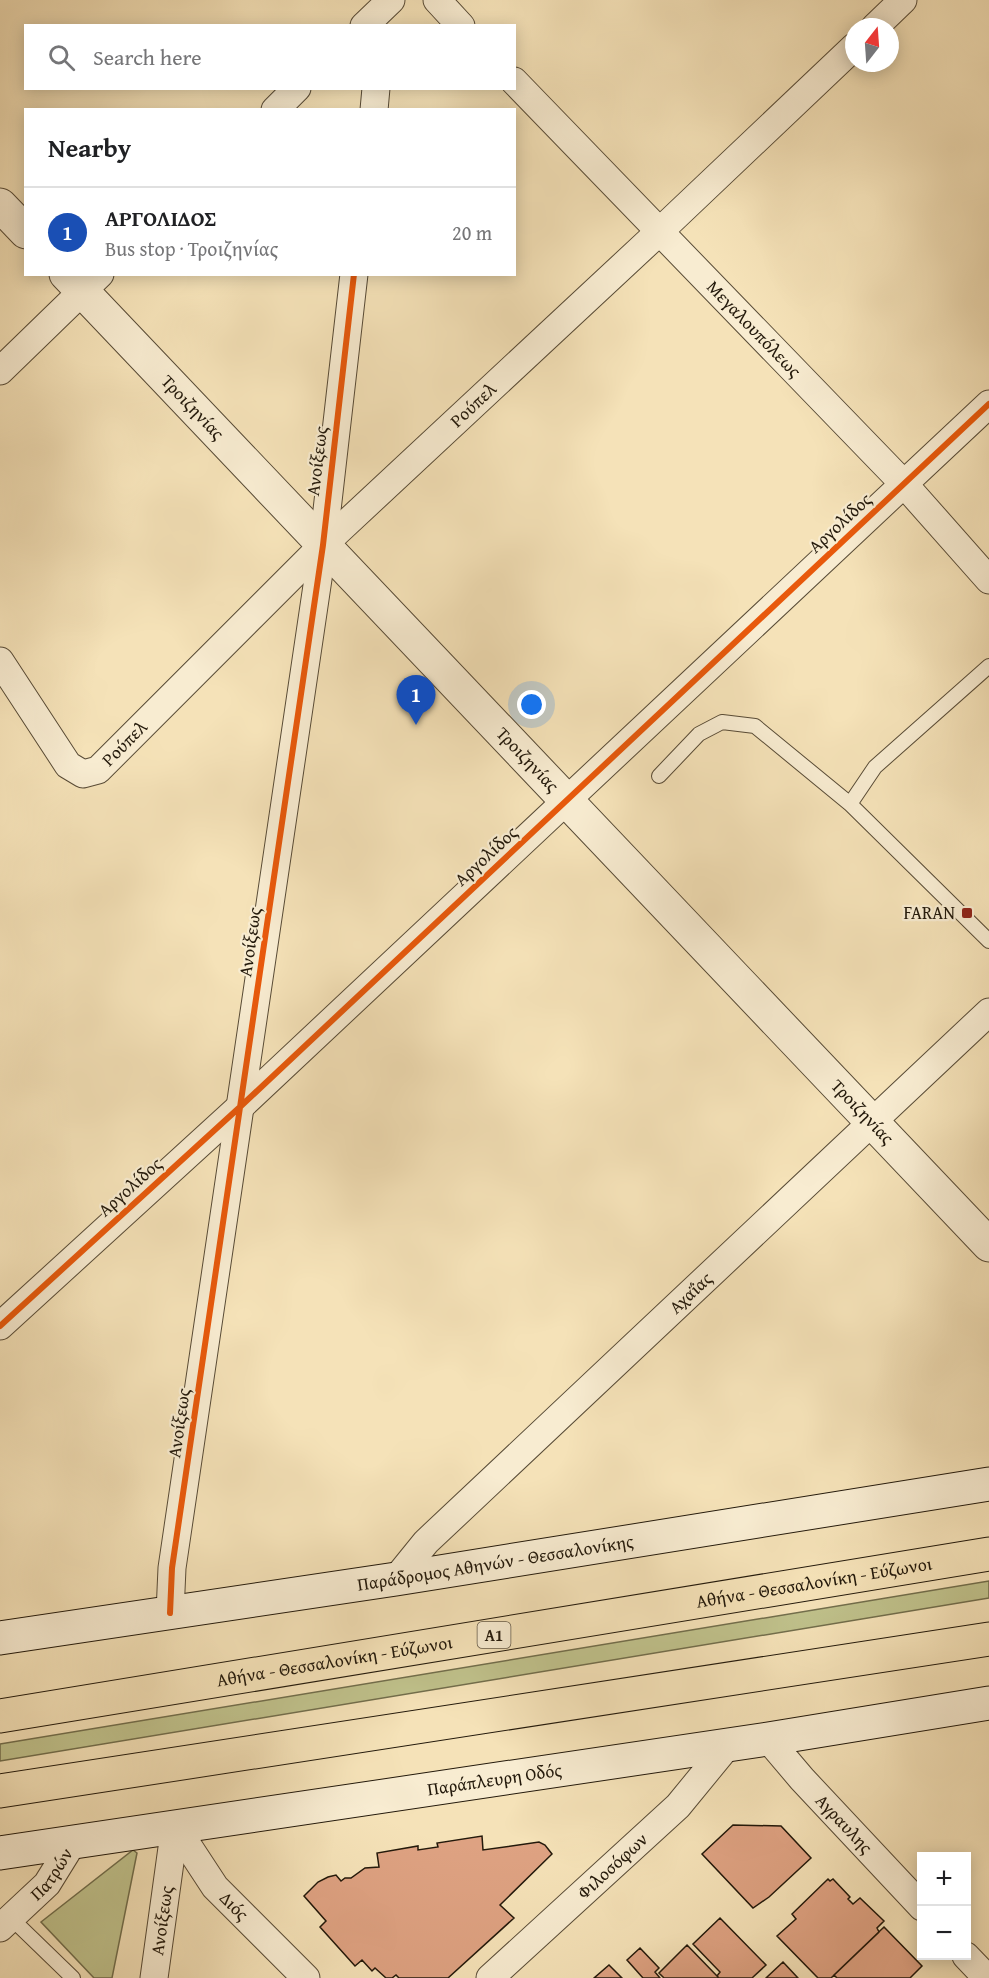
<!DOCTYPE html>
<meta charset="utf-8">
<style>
:root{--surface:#fff;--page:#f6f6f6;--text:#202124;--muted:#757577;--line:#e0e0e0;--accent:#2563eb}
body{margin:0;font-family:"Gentium Book Plus",serif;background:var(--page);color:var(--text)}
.controls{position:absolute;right:18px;bottom:18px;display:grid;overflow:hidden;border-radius:0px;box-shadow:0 3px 15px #0003}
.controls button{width:54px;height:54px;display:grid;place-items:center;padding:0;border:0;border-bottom:2px solid var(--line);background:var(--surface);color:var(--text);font:30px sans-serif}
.compass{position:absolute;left:845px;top:18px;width:54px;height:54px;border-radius:50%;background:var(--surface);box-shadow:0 3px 15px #0003;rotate:17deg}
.you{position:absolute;left:532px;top:705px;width:21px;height:21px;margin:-15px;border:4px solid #fff;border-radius:50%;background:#1a73e8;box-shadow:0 0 0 9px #1a73e833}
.badge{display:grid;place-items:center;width:39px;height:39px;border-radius:50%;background:var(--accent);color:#fff;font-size:20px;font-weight:700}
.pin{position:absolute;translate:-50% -50px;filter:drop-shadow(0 2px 3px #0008)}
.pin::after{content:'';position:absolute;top:32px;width:21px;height:18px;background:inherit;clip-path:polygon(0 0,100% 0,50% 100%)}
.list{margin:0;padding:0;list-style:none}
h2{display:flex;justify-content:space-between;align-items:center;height:78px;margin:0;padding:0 24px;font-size:26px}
h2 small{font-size:20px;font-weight:400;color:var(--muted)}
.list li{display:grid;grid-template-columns:39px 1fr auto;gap:18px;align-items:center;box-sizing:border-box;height:90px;padding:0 24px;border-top:2px solid var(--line)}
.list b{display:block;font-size:22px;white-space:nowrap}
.list p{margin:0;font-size:20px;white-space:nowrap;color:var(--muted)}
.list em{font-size:20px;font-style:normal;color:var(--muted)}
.icon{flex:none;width:33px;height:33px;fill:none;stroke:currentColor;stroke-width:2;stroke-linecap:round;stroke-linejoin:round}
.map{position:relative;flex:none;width:989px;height:1978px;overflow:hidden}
.search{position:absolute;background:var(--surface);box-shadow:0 3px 15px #0003;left:24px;top:24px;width:492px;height:66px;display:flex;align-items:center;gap:15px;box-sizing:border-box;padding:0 21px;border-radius:0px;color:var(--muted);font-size:22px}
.panel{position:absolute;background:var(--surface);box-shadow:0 3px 15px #0003;left:24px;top:108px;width:492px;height:168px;border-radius:0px}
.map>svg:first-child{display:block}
</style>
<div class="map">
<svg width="989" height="1978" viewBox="0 0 989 1978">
<rect width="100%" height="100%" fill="#f5e2b8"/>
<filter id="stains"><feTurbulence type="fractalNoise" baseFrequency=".00333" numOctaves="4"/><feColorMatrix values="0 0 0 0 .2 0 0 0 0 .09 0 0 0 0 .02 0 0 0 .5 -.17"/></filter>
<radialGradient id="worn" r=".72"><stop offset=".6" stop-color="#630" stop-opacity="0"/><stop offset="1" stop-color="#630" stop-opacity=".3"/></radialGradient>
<path fill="#c0c28c" stroke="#726e4c" stroke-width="1.5" d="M989 1581V1598L0 1761V1744Z
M133 1850 137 1853 112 1978H94L41 1922Z"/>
<path fill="#dea282" stroke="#23190b" stroke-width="1.5" d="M733 1825 781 1826 811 1858 769 1897 753 1908 702 1854Z
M482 1836 483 1850 539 1842 545 1845 552 1854 500 1905 514 1918 448 1978H399L396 1975 392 1978H386L375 1968 372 1971 362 1960 355 1966 320 1927 326 1921 304 1896 318 1882 328 1877 336 1875 341 1881 345 1878H351L365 1868 379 1867 377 1853 418 1846V1850L438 1847 437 1843Z
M828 1879 830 1881 833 1879 850 1897 848 1899 853 1904 860 1898 884 1921 877 1928 879 1932 831 1978H818L777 1936 796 1919 792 1914Z
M720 1918 766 1965 752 1978H719L717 1976 720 1972 693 1944Z
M884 1927 922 1966 910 1978H837L834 1975Z
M687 1945 717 1976 719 1978H664L659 1973Z
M640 1948 659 1968 655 1972 660 1978H643L627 1960Z
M783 1962 798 1978H766Z
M609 1965 622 1978H594Z"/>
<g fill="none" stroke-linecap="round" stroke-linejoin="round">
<defs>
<path id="service" d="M989 666 875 767 850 804 989 941
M659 776 699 734 722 722 755 726 850 804
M11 1918 73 1978"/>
<g id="minor">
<path d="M437 0 461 26"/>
<path d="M364 26 391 0"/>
<path d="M875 27 903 0"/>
<path id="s1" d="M514 81 904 484 989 580"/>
<path d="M275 110 297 88"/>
<path d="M374 110 376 88"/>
<path d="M0 371 100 274"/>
<path id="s2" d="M0 661 68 765 83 774 98 770 323 545 659 232 854 47"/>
<path d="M0 1326 241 1106 989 404"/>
<path id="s3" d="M396 1579 426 1542 989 1012"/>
<path d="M170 1613 172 1568 323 545 354 274"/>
<path id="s4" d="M768 1739 802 1779 922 1907"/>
<path id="s5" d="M175 1826 215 1887 306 1978"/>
<path id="s6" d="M0 1928 47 1884 73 1842"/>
<path d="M966 1956 987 1978"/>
<path id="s7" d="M154 1978 175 1826"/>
<path id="s8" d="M490 1978 678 1806 728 1745"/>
</g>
<g id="tertiary">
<path d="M0 205 26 232"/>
<path id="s9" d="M66 274 989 1245"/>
</g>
<g id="secondary">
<path id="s10" d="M0 1638 396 1579 989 1484"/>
<path id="s11" d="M0 1853 768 1739 989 1703"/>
</g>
<g id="motorway">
<path id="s12" d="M0 1716 989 1554"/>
<path d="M0 1791 989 1639"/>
</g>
</defs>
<use href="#service" stroke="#584b36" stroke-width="16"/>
<use href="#minor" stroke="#584b36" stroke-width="29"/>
<use href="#tertiary" stroke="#584b36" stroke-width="35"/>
<use href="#secondary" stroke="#23190b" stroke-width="35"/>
<use href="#motorway" stroke="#23190b" stroke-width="35"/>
<use href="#service" stroke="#f8ecd1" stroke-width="14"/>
<use href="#minor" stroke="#f8ecd1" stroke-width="27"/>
<use href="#tertiary" stroke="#f8ecd1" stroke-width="33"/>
<use href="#secondary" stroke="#f8ecd1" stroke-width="33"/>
<use href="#motorway" stroke="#f5e2b8" stroke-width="33"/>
<defs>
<path id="cycleway" d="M0 1326 241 1106 989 404
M170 1613 172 1568 323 545 354 274"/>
</defs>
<use href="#cycleway" stroke="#f8ecd1" stroke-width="10"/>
<use href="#cycleway" stroke="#e8590c" stroke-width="6"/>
</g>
<rect fill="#8f2418" stroke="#f8ecd1" stroke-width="2" x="961" y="907" width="12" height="12" rx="3"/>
<g text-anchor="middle" stroke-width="4.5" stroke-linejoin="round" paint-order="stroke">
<rect fill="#f8ecd1" stroke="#635846" stroke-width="1.5" x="477.5" y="1622" width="33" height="26" rx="4.5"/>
<g font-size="16" font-weight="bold" fill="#23190b">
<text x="494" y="1641">Α1</text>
</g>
<g font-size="18" fill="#23190b" stroke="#f8ecd1">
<text dy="6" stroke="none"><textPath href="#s1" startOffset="345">Μεγαλουπόλεως</textPath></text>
<text dy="6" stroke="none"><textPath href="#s2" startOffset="681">Ρούπελ</textPath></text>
<text dy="6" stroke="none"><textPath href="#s9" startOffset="184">Τροιζηνίας</textPath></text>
<text transform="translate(317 461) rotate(-83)" y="6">Ανοίξεως</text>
<text transform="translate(840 523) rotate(-43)" y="6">Αργολίδος</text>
<text dy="6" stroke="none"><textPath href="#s2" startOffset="195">Ρούπελ</textPath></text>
<text dy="6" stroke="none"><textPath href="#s9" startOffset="670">Τροιζηνίας</textPath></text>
<text transform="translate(486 856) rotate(-43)" y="6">Αργολίδος</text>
<text transform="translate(250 942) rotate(-82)" y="6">Ανοίξεως</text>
<text dy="6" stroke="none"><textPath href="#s9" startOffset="1156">Τροιζηνίας</textPath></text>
<text transform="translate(130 1187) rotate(-42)" y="6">Αργολίδος</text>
<text dy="6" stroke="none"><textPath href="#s3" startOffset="411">Αχαΐας</textPath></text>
<text transform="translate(179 1423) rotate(-82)" y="6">Ανοίξεως</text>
<text dy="6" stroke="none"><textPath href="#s10" startOffset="501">Παράδρομος Αθηνών - Θεσσαλονίκης</textPath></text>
<text dy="6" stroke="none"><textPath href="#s12" startOffset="825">Αθήνα - Θεσσαλονίκη - Εύζωνοι</textPath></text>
<text dy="6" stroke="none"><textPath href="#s12" startOffset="339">Αθήνα - Θεσσαλονίκη - Εύζωνοι</textPath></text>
<text dy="6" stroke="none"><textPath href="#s11" startOffset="500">Παράπλευρη Οδός</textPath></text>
<text dy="6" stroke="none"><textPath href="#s4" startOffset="114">Αγραυλης</textPath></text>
<text dy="6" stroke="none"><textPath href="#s8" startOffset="166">Φιλοσόφων</textPath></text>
<text dy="6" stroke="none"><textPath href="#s6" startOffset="75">Πατρών</textPath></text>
<text dy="6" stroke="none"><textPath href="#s5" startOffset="100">Διός</textPath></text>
<text dy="6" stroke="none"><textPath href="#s7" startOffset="58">Ανοίξεως</textPath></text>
</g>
<g font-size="18" fill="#23190b" stroke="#f8ecd1" text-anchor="end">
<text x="955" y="919">FARAN</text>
</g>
</g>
<rect width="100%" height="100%" filter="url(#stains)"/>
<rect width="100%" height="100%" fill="url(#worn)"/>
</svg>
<div class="controls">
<button>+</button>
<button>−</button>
</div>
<svg class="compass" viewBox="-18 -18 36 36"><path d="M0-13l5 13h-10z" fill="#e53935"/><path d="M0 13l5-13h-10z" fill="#757577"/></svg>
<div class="you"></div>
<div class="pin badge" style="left:416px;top:725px;background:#1a4fb4">1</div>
<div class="search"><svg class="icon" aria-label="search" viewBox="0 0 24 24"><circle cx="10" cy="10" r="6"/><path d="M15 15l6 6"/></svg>Search here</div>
<section class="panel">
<h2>Nearby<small></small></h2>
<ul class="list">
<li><span class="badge" style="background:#1a4fb4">1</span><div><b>ΑΡΓΟΛΙΔΟΣ</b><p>Bus stop · Τροιζηνίας</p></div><em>20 m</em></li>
</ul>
</section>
</div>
